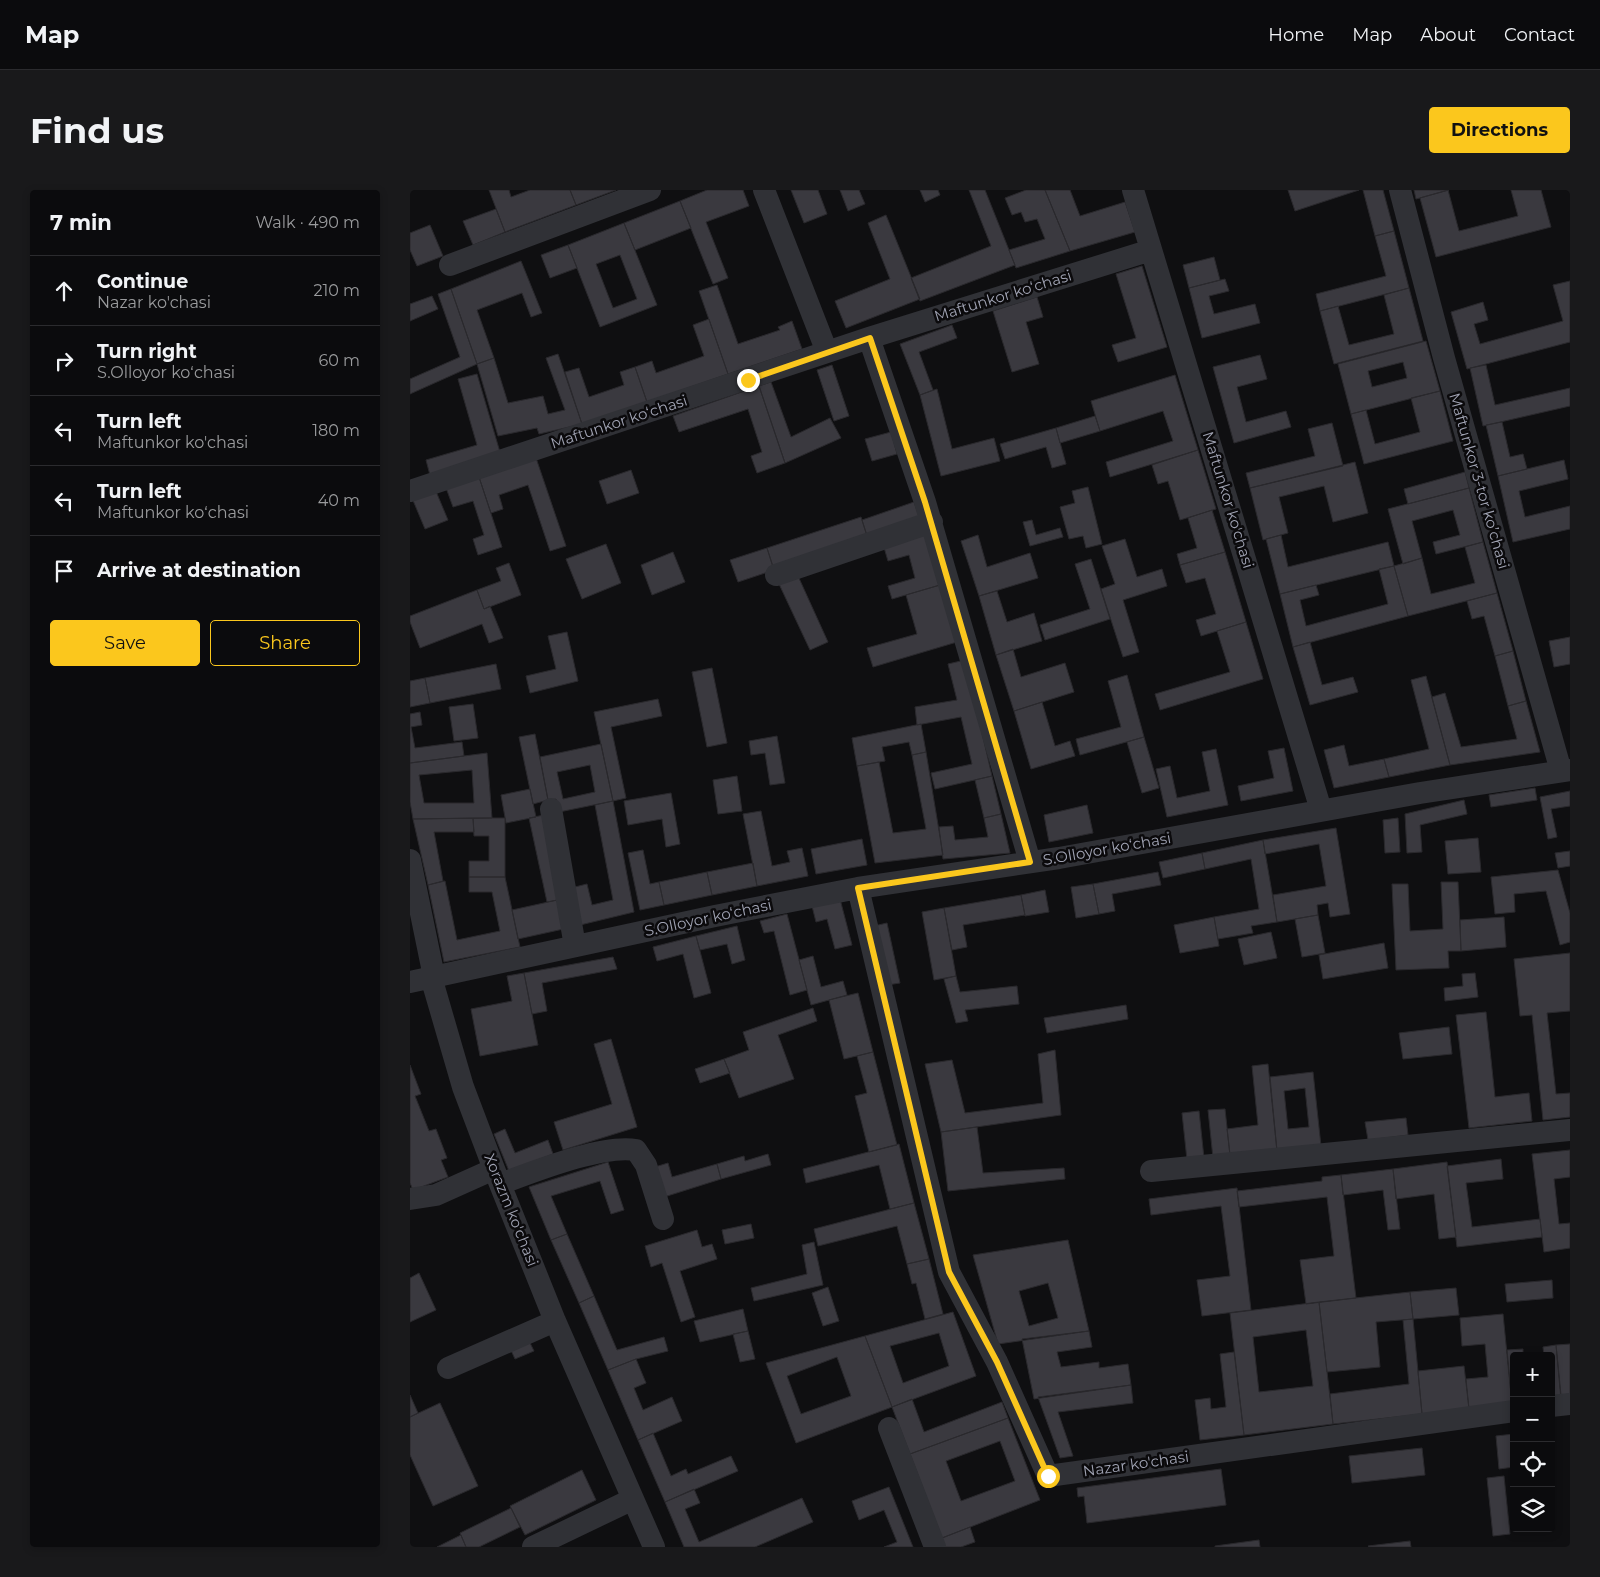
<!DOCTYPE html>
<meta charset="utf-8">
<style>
:root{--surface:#0b0b0d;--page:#19191b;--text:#f1f3f6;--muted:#9a9b9d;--line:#2b2b2e;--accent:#fbc71d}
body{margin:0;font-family:Montserrat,sans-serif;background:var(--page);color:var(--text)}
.controls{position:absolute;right:15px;bottom:15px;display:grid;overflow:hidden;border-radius:5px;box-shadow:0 2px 8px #0003}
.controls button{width:45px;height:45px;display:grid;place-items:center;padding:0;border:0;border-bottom:1px solid var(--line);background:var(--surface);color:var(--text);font:25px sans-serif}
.stop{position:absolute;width:15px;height:15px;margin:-11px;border:4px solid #fbc71d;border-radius:50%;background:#fff}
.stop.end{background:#fbc71d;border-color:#fff;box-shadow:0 1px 5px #0008}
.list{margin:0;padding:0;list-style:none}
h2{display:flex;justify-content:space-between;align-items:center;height:65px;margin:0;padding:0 20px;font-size:21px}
h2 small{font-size:16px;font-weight:400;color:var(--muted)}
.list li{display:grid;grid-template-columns:32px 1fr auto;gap:15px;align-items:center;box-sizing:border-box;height:70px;padding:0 20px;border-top:1px solid var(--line)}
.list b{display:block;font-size:19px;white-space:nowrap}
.list p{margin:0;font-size:16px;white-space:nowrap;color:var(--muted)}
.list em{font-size:16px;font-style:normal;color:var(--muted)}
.actions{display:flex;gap:10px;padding:15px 20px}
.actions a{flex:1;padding:11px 0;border:1px solid var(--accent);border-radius:5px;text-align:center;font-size:18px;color:var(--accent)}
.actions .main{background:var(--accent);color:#111}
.icon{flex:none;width:28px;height:28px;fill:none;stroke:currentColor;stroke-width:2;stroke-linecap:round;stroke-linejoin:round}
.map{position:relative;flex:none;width:1160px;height:1357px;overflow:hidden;border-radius:5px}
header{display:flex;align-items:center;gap:30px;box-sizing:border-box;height:70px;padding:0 25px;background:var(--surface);border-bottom:1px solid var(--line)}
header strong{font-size:24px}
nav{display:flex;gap:28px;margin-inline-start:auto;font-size:18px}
.intro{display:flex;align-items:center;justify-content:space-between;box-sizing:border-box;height:120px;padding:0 30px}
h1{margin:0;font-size:35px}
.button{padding:12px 22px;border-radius:5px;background:var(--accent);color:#111;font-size:18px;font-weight:700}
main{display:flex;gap:30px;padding:0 30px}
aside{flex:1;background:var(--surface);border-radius:5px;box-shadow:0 2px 8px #0003}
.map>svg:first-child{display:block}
</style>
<header>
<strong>Map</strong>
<nav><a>Home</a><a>Map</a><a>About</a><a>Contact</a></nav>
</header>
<div class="intro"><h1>Find us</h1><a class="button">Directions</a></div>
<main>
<aside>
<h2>7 min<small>Walk · 490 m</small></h2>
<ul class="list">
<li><svg class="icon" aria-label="ahead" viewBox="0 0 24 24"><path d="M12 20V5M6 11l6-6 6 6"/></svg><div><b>Continue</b><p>Nazar ko'chasi</p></div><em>210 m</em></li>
<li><svg class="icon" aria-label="right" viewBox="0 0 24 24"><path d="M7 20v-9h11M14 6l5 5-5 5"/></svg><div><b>Turn right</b><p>S.Olloyor koʻchasi</p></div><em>60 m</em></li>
<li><svg class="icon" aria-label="left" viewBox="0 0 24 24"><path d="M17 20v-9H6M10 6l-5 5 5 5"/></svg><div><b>Turn left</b><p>Maftunkor ko'chasi</p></div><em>180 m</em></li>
<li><svg class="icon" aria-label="left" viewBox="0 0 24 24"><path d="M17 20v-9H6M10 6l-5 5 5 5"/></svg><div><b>Turn left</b><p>Maftunkor koʻchasi</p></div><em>40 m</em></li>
<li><svg class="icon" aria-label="arrive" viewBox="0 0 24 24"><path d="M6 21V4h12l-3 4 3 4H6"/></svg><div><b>Arrive at destination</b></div></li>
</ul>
<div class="actions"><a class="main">Save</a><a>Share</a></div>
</aside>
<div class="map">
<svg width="1160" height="1357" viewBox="0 0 1160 1357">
<rect width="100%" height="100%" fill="#0f0f11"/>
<path fill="#3a393f" stroke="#2a292d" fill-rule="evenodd" d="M79 0H99L101 7 120 0H160L166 15 95 42Z
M160 0H206L166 15Z
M297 0H333L339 16 296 32 318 88 303 94 270 11Z
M381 0H408L417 24 394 33Z
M430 0H449L455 14 438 21Z
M510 0H528L530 5 515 12Z
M559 0H575L605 75 510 111 501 88 581 56Z
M616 0H635L660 61 606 78 599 60 635 49 627 29 615 32 611 22 602 25 595 8Z
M635 0H660L670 26 715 12 725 42 660 61Z
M878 0H949L885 21Z
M953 0H973L984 41 965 46Z
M1004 0H1039L1006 9Z
M1038 0 1049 41 1108 26 1101 0H1131L1141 37 1026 67 1010 8Z
M270 11 281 38 225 60 214 33Z
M86 19 95 42 63 55 53 31Z
M476 25 510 109 436 138 425 111 480 89 458 33Z
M214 33 247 115 190 137 158 55ZM210 65 227 109 203 118 186 74Z
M20 35 33 66 7 76 0 60V43Z
M984 41 999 98 910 121 906 104 976 86 965 46Z
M158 55 167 78 140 88 131 65Z
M804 67 810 90 779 98 773 75Z
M111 71 132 123 121 127 112 103 67 120 84 168 67 174 41 99Z
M732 76 757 157 708 172 702 155 726 148 706 84Z
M815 89 819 101 799 106 804 124 845 114 850 133 792 148 779 98Z
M1160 91V152L1057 179 1041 122 1073 112 1078 130 1064 134 1070 154 1153 131 1143 95Z
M307 95 328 154 370 140 368 137 382 131 392 159 318 184 289 101Z
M999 98 1013 151 924 174 910 121 928 116 939 155 984 144 974 105Z
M41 99 67 174 0 204V189L50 167 28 104Z
M22 106 28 119 0 131V114Z
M627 107 633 127 616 132 629 174 602 182 583 121Z
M299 129 318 184 237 212 225 177 242 171 246 183 294 166 283 135Z
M542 135 547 148 509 162 523 200 510 205 490 154Z
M1016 151 1030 201 941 224 928 174ZM993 172 997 188 962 197 958 181Z
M148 164 172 234 129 244 127 238 88 246 67 174 84 168 98 213 133 206 138 224 155 220 136 168Z
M850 165 857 189 827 197 836 232 876 221 881 237 824 253 803 177Z
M422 175 439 226 424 231 407 180Z
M1076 175 1085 215 1160 198V216L1073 236 1060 178Z
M225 177 237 212 172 234 155 182 169 178 179 207 214 195 210 182Z
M67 184 92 269 21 289 16 270 67 255 48 189Z
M765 185 788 260 700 287 696 272 763 251 753 221 690 241 681 211Z
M361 192 381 247 420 228 431 248 375 273 349 196Z
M349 196 375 273 347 283 341 266 352 262 338 219 269 242 263 226Z
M527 199 542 259 584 248 590 271 531 286 510 205Z
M1030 201 1043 251 954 274 941 224 956 220 965 254 1010 242 1001 208Z
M685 226 690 241 650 253 646 238Z
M1092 232 1100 267 1113 264 1117 279 1088 286 1076 235Z
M922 233 933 276 840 298 836 283 905 266 898 239Z
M646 238 656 274 642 278 636 257 595 269 590 254Z
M481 242 487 264 462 271 455 249Z
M788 260 806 319 770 330 758 291 748 294 742 275Z
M125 265 156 356 140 361 118 295 89 305 93 319 81 323 68 284Z
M1154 270 1158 289 1109 301 1115 327 1160 316V339L1103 352 1088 286Z
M945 272 958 323 923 332 914 296 869 307 878 343 853 350 840 298Z
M221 280 229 303 197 314 189 291Z
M1055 282 1059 298 998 314 994 299Z
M68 284 92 357 68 365 63 349 74 345 63 311 43 317 35 295Z
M678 297 692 354 676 358 673 346 659 349 650 317 665 313 662 301Z
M1059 298 1073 352 1026 364 1023 352 1050 345 1043 320 1002 331 1012 368 993 374 978 319Z
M25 299 38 330 15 339 2 308Z
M504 312 511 332 458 349 452 330Z
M802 320 815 362 770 375 767 364 787 358 778 328Z
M451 327 458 349 364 380 357 358Z
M622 330 626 345 650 338 653 347 620 356 613 332Z
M514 342 530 395 482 409 478 396 505 388 499 365 478 371 473 354Z
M568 345 577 377 620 363 628 388 569 406 551 351Z
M871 345 878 377 978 352 984 376 870 404 856 349Z
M715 349 727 387 752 379 757 396 713 410 729 462 713 467 691 399 705 394 692 356Z
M1073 352 1087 403 998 426 984 376 1012 368 1021 404 1065 393 1055 357Z
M196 354 211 393 172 409 156 369Z
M357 358 364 380 328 392 320 370Z
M263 362 275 392 242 405 231 375Z
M815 362 836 432 791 446 786 430 806 424 795 388 776 393 770 375Z
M681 369 700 429 635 450 630 435 680 419 665 374Z
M99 373 111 405 74 419 67 400 91 391 86 378Z
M984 376 998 426 883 457 870 404 906 395 909 405 890 410 896 436 978 414 969 379Z
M388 386 418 452 400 460 369 394Z
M530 395 547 452 463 477 457 458 507 444 496 405Z
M67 400 74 419 80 416 93 448 79 453 72 434 10 458 0 432V426Z
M587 401 597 432 624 423 632 451 586 465 569 406Z
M1087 403 1103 461 1085 466 1074 426 1062 429 1057 411Z
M836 432 853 489 750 520 745 504 820 482 807 441Z
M157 442 168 491 120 503 116 486 146 479 138 446Z
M1160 447V474L1144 477 1139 451Z
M900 452 912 495 943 487 948 502 900 515 883 457Z
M603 459 611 487 655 473 664 502 604 521 586 465Z
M1103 461 1116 511 1098 516 1085 466Z
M555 470 582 586 525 599 521 583 562 574 551 527 507 535 505 517 547 510 538 474Z
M86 474 91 499 20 513 15 488Z
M302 478 317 553 297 557 282 482Z
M717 485 734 547 670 565 666 549 711 537 698 491Z
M1016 486 1040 575 979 587 974 569 1019 559 1001 490Z
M15 488 20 513 0 517V491Z
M1035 503 1051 557 1107 549 1098 516 1116 511 1130 562 1040 575 1022 507Z
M248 509 252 526 201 537 216 608 203 611 184 522Z
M632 512 645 556 660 551 665 566 621 579 604 521Z
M63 514 68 548 44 551 39 517Z
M10 522 12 535 1 537 5 558 52 552 54 566 0 573V524Z
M511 534 516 562 502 565 499 552 472 557 475 571 447 576 442 548Z
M125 544 138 610 123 614 109 547Z
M367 546 375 593 360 595 355 563 341 565 339 551Z
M734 547 749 598 732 603 717 552Z
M191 554 203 611 149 622 146 609 138 610 130 567ZM180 575 185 602 153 609 147 582Z
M934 555 939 576 974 569 979 587 924 598 914 560Z
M874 558 883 601 831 611 828 596 864 588 858 561Z
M806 559 818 615 757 627 746 579 760 576 767 608 800 601 792 562Z
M516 562 533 665 465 673 447 576 469 572 483 643 516 639 502 565Z
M77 563 82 628 3 629 0 612V573ZM62 580 64 613H14L9 585Z
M327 586 332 621 308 624 303 590Z
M582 586 591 624 574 628 565 590Z
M1125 598 1127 610 1081 617 1079 605Z
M120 599 126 627 96 633 91 605Z
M1160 601V616L1141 619 1147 647 1138 649 1130 607Z
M261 603 270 654 256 657 252 629 218 635 214 611Z
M1054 610 1057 624 1010 635 1012 662 997 663 995 624Z
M203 611 224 722 166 736 157 699 177 694 182 715 203 710 185 615Z
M677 615 683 643 639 652 634 625Z
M351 621 362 676 380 672 377 661 392 658 398 686 347 696 333 624Z
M591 624 600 663 533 669 529 637 543 636 545 650 578 647 574 628Z
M134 625 152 709 137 712 119 628Z
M63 628 64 642H24L33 691 18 695 3 629Z
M63 628H95V687H59V671H79V646H64Z
M988 628 990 662 975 663 973 630Z
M926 638 940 724 920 727 918 713 907 715 908 725 867 732 863 705 916 696 909 654 855 664 853 650Z
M1068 648 1071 682 1038 684 1035 651Z
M452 649 457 675 406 684 401 659Z
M853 650 867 732 841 736 843 743 808 749 804 727 849 719 841 669 795 679 792 663Z
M233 660 240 694 249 692 254 715 230 720 218 663Z
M1160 661V676L1148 678 1145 663Z
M792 663 795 679 753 688 749 672Z
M343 673 347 696 302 705 297 682Z
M1148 680 1160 723V752L1150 755 1136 701 1104 704 1105 722 1085 724 1081 687Z
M297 682 302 705 254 715 249 692Z
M748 682 751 695 702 704 705 721 689 724 683 694Z
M59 687H95L110 757 34 772 18 695 35 691 47 750 90 741 82 702H59Z
M1031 692H1048L1051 761H1038L1039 778 986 780 982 694H998L1000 741 1033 739Z
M683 694 689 724 666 728 661 697Z
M635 700 639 722 615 726 611 705Z
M611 705 615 725 553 735 557 757 542 760 534 718Z
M152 709 158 738 108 749 102 720Z
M430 709 442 755 425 759 417 729 406 732 402 716Z
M534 718 546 786 524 790 512 722Z
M377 724 397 800 380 805 364 741 354 743 350 731Z
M908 725 915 763 892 767 885 729Z
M804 727 809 756 770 763 764 735Z
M1094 727 1096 757 1051 761 1050 730Z
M477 733 490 793 477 795 464 736Z
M327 736 335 770 322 774 317 754 290 760 286 746Z
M861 742 867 768 834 775 828 749Z
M286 746 301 803 284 808 273 764 247 771 243 757Z
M974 753 978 778 913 789 909 765Z
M1160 763V821L1137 823 1146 904 1160 903V927L1133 930 1122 825 1110 826 1104 769Z
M403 766 411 797 433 791 437 805 401 815 389 770Z
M203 767 207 779 132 793 137 821 122 824 114 783Z
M114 783 128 855 70 866 61 819 102 811 97 786Z
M1065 783 1068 807 1035 811 1034 798 1053 796 1052 784Z
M546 786 550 802 607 796 609 814 555 820 558 831 546 833 534 789Z
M448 803 463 862 434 869 419 810Z
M716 815 718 829 637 843 634 828Z
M403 818 407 831 368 845 384 889 329 908 314 869 339 860 333 842Z
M1076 822 1085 907 1119 903 1122 931 1059 938 1046 825Z
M1039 837 1042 864 993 869 989 843Z
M201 849 227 937 153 960 144 932 202 914 184 854Z
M645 860 651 925 531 942 515 874 542 870 555 923 633 913 628 864Z
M463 862 487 955 459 962 445 906 457 903 447 866Z
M314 869 320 883 290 893 285 879Z
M858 874 867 961 820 965 817 939 848 935 842 876Z
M0 875 11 904 5 906 19 941 26 939 37 968 31 970 38 987 3 1000 0 993Z
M903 882 911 956 867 961 860 887ZM895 898 899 937 878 939 874 901Z
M815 919 820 965 803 968 798 920Z
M789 921 794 968 777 970 772 923Z
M996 928 998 945 958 950 955 932Z
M567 937 573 983 654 978 655 989 538 1001 531 942Z
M95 939 105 963 138 950 143 964 99 981 84 944Z
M489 954 504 1013 480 1019 469 975 396 993 393 979Z
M1160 960V987L1144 989 1149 1034 1160 1033V1058L1134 1062 1122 964Z
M358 964 361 975 311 989 307 974 334 966 335 971Z
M1091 969 1093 989 1056 993 1062 1037 1130 1029 1132 1047 1047 1057 1037 976Z
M198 972 214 1020 201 1024 190 991 141 1006 157 1044 141 1050 119 997Z
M1037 972 1046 1047 1029 1049 1024 1004 986 1009 983 979Z
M258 973 262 987 307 974 311 989 254 1007 245 977Z
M983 979 990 1039 978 1040 973 1000 933 1005 931 985Z
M931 985 946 1108 896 1114 890 1070 924 1066 917 1007 829 1017 827 1001 912 991V987Z
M827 998 841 1120 792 1126 787 1090 820 1086 811 1016 741 1025 739 1009Z
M504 1013 519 1069 497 1074 487 1036 408 1056 404 1039Z
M341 1034 344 1048 315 1054 312 1040Z
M287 1040 292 1057 302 1054 307 1069 270 1081 285 1127 271 1132 252 1073 241 1077 235 1056Z
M157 1044 184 1106 169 1113 141 1050Z
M658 1050 679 1141 588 1154 563 1065ZM638 1093 648 1128 619 1136 609 1101Z
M404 1052 413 1095 344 1111 341 1098 397 1084 392 1055Z
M519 1069 533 1124 515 1129 506 1093 502 1094 497 1074Z
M9 1083 26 1120 0 1132V1088Z
M1142 1090 1143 1108 1097 1112 1095 1094Z
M418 1097 429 1131 413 1136 402 1103Z
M1046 1098 1049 1125 1003 1129 1000 1102Z
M1000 1102 1003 1129 966 1132 970 1177 917 1182 909 1112Z
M184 1106 207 1160 254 1147 258 1161 226 1169 198 1180 169 1113Z
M909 1112 923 1234 834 1245 820 1123ZM896 1140 903 1196 849 1202 843 1147Z
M333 1119 338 1141 290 1152 284 1131Z
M543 1122 566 1186 482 1217 455 1146ZM529 1143 539 1176 493 1193 480 1156Z
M1093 1124 1102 1215 1059 1219 1056 1189 1078 1187 1075 1154 1052 1156 1050 1128Z
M1003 1129 1012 1224 923 1234 920 1204 999 1194 993 1130Z
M338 1141 345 1169 330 1172 323 1144Z
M679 1141 682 1157 647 1162 651 1177 689 1172V1178L718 1174 721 1195 624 1209 612 1149Z
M455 1146 482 1217 386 1253 356 1173ZM427 1167 441 1206 391 1224 377 1186Z
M117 1147 124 1161 105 1169 99 1156Z
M1160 1154V1204L1151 1205 1146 1155Z
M1146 1155 1151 1210 1141 1211V1166H1134L1133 1157Z
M1113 1159V1166H1104V1215H1102L1097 1160Z
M824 1162 834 1245 790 1250 785 1210 800 1208 801 1219 816 1217 810 1164Z
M226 1169 236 1193 224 1198 233 1220 262 1207 272 1231 228 1250 198 1180Z
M1054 1176 1059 1219 1012 1224 1008 1181Z
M721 1195 723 1213 648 1222 663 1266 650 1268 628 1207Z
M0 1205 8 1223 0 1227Z
M502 1209 514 1242 592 1212 598 1228 500 1264 482 1217Z
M30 1213 68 1296 23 1316 0 1265V1227Z
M598 1228 630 1310 532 1348 500 1264ZM590 1251 605 1291 551 1311 536 1271Z
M243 1243 261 1286 276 1279 278 1284 321 1266 328 1281 255 1312 228 1250Z
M1104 1244V1277L1089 1279 1086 1246Z
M1012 1258 1015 1285 942 1293 939 1266Z
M811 1279 816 1315 677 1333 674 1306 668 1307 667 1298Z
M172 1280 186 1310 115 1345 100 1316Z
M1094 1286 1100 1344 1083 1346 1077 1288Z
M479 1297 503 1357H474L487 1352 474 1320 449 1330 442 1311Z
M284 1299 290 1313 275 1319 289 1352 392 1308 403 1332 345 1357H274L255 1312Z
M101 1318 110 1337 69 1357H56L50 1343Z
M560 1337 565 1352 551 1357H535L532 1348Z
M51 1345 56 1357H27Z
M849 1350 850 1357H805V1356Z
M1000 1351 1001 1357H959L958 1356Z"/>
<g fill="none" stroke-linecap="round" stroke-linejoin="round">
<path stroke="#303136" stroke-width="22" d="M354 0 417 162
M723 0 911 620
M990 0 1034 168 1151 581
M40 75 240 0
M459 148 515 312 620 672
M0 301 459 148 741 60
M366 385 522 332
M141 619 165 756
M0 670 22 777 21 787 53 897 84 979 145 1131 244 1357
M448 698 539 1082 587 1172 638 1286 1104 1221
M0 792 305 726 448 698 649 668 1010 603 1160 580
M741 981 1160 940
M90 994C123 982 192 954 226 960L236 975 253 1029
M0 1009 26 1005 84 979
M38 1178 145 1131
M1141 1216 1160 1214
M479 1238 525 1357
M123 1357 223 1309"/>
</g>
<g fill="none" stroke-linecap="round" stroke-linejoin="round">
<path stroke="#fbc71d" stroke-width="6" d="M338 190 460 148 515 312 620 672 448 698 539 1082 587 1172 638 1286"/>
</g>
<g text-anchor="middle" stroke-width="5" stroke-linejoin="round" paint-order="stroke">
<g font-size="15" fill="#a0a3b3" stroke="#0b0a0c">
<text transform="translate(593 106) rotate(-17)" y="5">Maftunkor koʻchasi</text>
<text transform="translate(209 232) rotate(-18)" y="5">Maftunkor koʻchasi</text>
<text transform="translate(1069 291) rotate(74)" y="5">Maftunkor 3-tor koʼchasi</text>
<text transform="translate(818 310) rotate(73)" y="5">Maftunkor ko'chasi</text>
<text transform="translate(697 659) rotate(-10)" y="5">S.Olloyor koʻchasi</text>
<text transform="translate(298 728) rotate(-12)" y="5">S.Olloyor koʻchasi</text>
<text transform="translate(101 1020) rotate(68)" y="5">Xorazm ko'chasi</text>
<text transform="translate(726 1274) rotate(-8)" y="5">Nazar ko'chasi</text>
</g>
</g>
</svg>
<div class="controls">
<button>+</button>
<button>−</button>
<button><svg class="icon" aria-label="locate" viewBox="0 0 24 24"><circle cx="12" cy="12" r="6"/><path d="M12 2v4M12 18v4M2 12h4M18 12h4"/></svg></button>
<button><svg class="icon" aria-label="layers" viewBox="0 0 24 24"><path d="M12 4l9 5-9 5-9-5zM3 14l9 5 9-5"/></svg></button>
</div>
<div class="stop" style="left:638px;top:1286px"></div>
<div class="stop end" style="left:338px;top:190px"></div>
</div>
</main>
